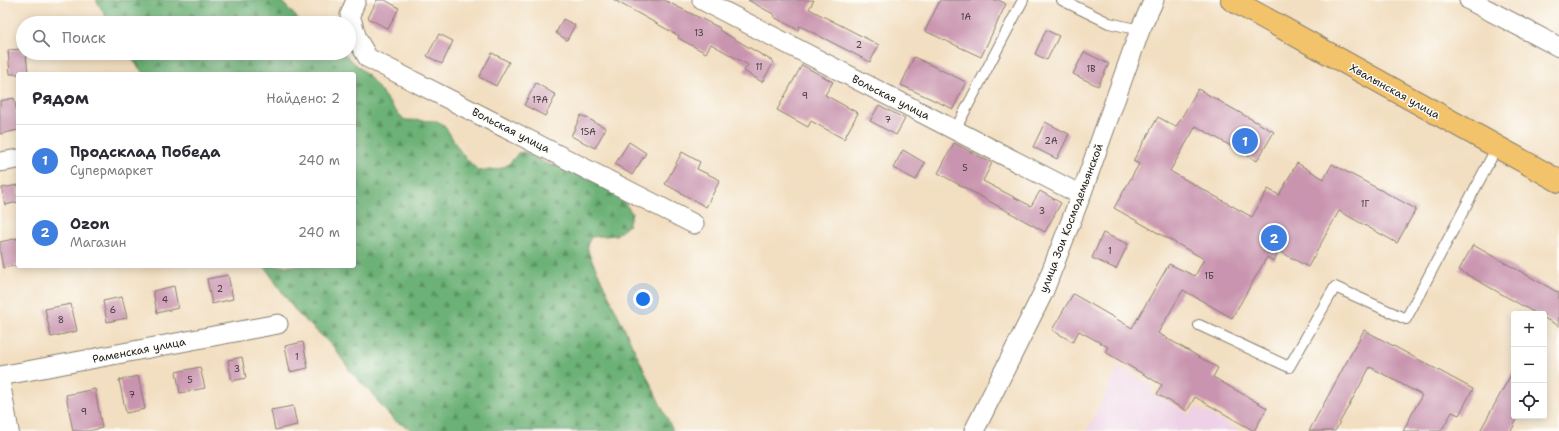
<!DOCTYPE html>
<html lang="ru">
<meta charset="utf-8">
<style>
:root{--surface:#fff;--page:#f2f2f3;--text:#2b2b33;--muted:#7c7c81;--line:#e1e1e2;--accent:#c8321e}
body{margin:0;font-family:"Shantell Sans",sans-serif;background:var(--page);color:var(--text)}
.controls{position:absolute;right:12px;bottom:12px;display:grid;overflow:hidden;border-radius:4px;box-shadow:0 2px 10px #0003}
.controls button{width:36px;height:36px;display:grid;place-items:center;padding:0;border:0;border-bottom:1px solid var(--line);background:var(--surface);color:var(--text);font:20px sans-serif}
.you{position:absolute;left:643px;top:299px;width:14px;height:14px;margin:-10px;border:3px solid #fff;border-radius:50%;background:#1a73e8;box-shadow:0 0 0 6px #1a73e833}
.badge{display:grid;place-items:center;width:26px;height:26px;border-radius:50%;background:var(--accent);color:#fff;font-size:13px;font-weight:700}
.pin{position:absolute;translate:-50% -50%;border:2px solid #fff;box-shadow:0 1px 4px #0006}
.list{margin:0;padding:0;list-style:none}
h2{display:flex;justify-content:space-between;align-items:center;height:52px;margin:0;padding:0 16px;font-size:17px}
h2 small{font-size:13px;font-weight:400;color:var(--muted)}
.list li{display:grid;grid-template-columns:26px 1fr auto;gap:12px;align-items:center;box-sizing:border-box;height:72px;padding:0 16px;border-top:1px solid var(--line)}
.list b{display:block;font-size:15px;white-space:nowrap}
.list p{margin:0;font-size:13px;white-space:nowrap;color:var(--muted)}
.list em{font-size:13px;font-style:normal;color:var(--muted)}
.icon{flex:none;width:22px;height:22px;fill:none;stroke:currentColor;stroke-width:2;stroke-linecap:round;stroke-linejoin:round}
.map{position:relative;flex:none;width:1559px;height:431px;overflow:hidden}
.search{position:absolute;background:var(--surface);box-shadow:0 2px 10px #0003;left:16px;top:16px;width:340px;height:44px;display:flex;align-items:center;gap:10px;box-sizing:border-box;padding:0 14px;border-radius:22px;color:var(--muted);font-size:15px}
.panel{position:absolute;background:var(--surface);box-shadow:0 2px 10px #0003;left:16px;top:72px;width:340px;height:196px;border-radius:4px}
.map>svg:first-child{display:block}
</style>
<div class="map">
<svg width="1559" height="431" viewBox="0 0 1559 431">
<defs>
<pattern id="forest-firs" width="22" height="20" patternUnits="userSpaceOnUse"><rect width="22" height="20" fill="#6cb176"/><path d="M5 1l3.5 6h-7zM16 11l3.5 6h-7z" fill="#588f60"/></pattern>
</defs>
<rect width="100%" height="100%" fill="#fdfcf7"/>
<filter id="ink" filterUnits="userSpaceOnUse"><feTurbulence type="fractalNoise" baseFrequency=".025" numOctaves="2"/><feDisplacementMap in="SourceGraphic" scale="8" xChannelSelector="R" yChannelSelector="G"/><feConvolveMatrix kernelMatrix="1 2 1 2 8 2 1 2 1" color-interpolation-filters="sRGB"/></filter>
<filter id="wash" filterUnits="userSpaceOnUse"><feTurbulence type="fractalNoise" baseFrequency=".012" numOctaves="4" result="noise"/><feDisplacementMap in="SourceGraphic" scale="16" xChannelSelector="R" yChannelSelector="G"/><feGaussianBlur stdDeviation="0.9" result="paint"/><feColorMatrix in="noise" values="0 0 0 0 0 0 0 0 0 0 0 0 0 0 0 0 0 1.4 0 .05"/><feComposite in="paint" operator="in"/></filter>
<g filter="url(#wash)">
<rect width="100%" height="100%" fill="#f2dec0"/>
<path fill="#eed0e7" d="M1119 367 1154 386 1150 392 1190 415 1196 407 1240 431H1087Z"/>
<path fill="url(#forest-firs)" stroke="#446649" d="M96 0H280L302 23H110Z
M127 53H343L368 75 395 110 405 120 437 121C448 126 451 138 458 148 464 157 471 164 479 171 500 169 505 171 518 153L525 152 545 163 565 169 614 188 632 213 628 226 616 235 591 237 587 245 589 254 673 431H415L395 421 388 414 369 390 354 376 333 346 297 313 264 266H354V74H144Z"/>
<g id="blocks">
<path fill="#c994af" d="M377 0H385L399 8 388 29 368 18Z
M614 0H664L720 28 719 30 774 62 762 82 744 71 748 65 711 44 706 53 678 38 679 36Z
M748 0H814L809 9 879 45 870 62 800 26 798 30 774 17 775 15Z
M940 0H999L1006 4 981 57 925 31Z
M563 19 575 25 567 40 556 33Z
M1046 30 1059 36 1047 60 1035 54Z
M439 34 453 41 442 64 427 56Z
M23 49V53H26L28 74H10L8 50Z
M1084 52 1109 64 1098 86 1073 74Z
M492 53 509 62 496 86 479 77Z
M914 57 966 82 953 109 901 85Z
M802 65 833 82 825 95 858 113 844 139 811 121 808 127 777 110Z
M536 83 556 95 545 116 524 105Z
M1198 89 1274 132 1257 161 1196 126 1170 171 1252 217 1268 189 1279 195 1297 163 1324 179 1332 164 1416 209 1397 243 1339 211 1308 267 1279 251 1274 261 1267 257 1232 318 1183 290 1158 333 1218 368 1213 377 1267 408 1254 431 1195 397 1187 411 1157 394 1162 385 1105 352 1108 347 1079 331 1073 342 1052 330 1073 294 1132 328 1169 264 1195 276 1204 259 1114 208 1139 164 1133 161 1158 117 1176 127Z
M14 98 18 118V130L0 134V101Z
M879 105 905 119 896 135 870 121Z
M581 115 606 128 595 148 571 136Z
M1045 122 1069 134 1057 159 1033 147Z
M629 142 646 153 632 175 615 164Z
M954 143 992 163 983 181 1031 206 1040 191 1061 203 1045 232 938 173Z
M903 150 925 163 916 180 893 168Z
M682 152 700 162 697 169 720 180 706 207 665 184Z
M18 185V202L5 205 2 188Z
M1103 233 1128 244 1116 269 1092 258Z
M18 238V265L3 268 0 252V242Z
M1473 245 1559 293V326L1544 318V314H1537L1459 270Z
M228 275 233 299 212 304 207 279Z
M174 286 178 308 157 313 153 291Z
M122 297 127 318 107 322 103 301Z
M71 304 77 331 51 337 45 309Z
M1364 330 1473 389 1459 415 1452 412 1441 431H1403L1422 395 1370 367 1335 431H1309Z
M303 342 308 368 290 372 285 346Z
M242 357 246 378 232 381 228 360Z
M200 367 205 388 180 393 176 372Z
M1514 369V416H1519L1511 431H1480Z
M138 376 145 409 126 413 119 380Z
M95 389 102 428 88 431H73L66 395Z
M293 406 297 425 275 430 271 410Z"/>
</g>
</g>
<g filter="url(#ink)">
<use href="#blocks" fill-opacity="0" stroke="#877d6e" stroke-width="1"/>
<g fill="none" stroke-linecap="round" stroke-linejoin="round">
<defs>
<path id="service" d="M1062 0 1109 23 1140 30
M955 130 1023 0
M1199 325 1289 367 1335 287 1406 319 1497 147"/>
<path id="minor" d="M356 0 350 15 357 39 368 58 694 224
M702 0 1081 195
M1469 0 1559 47
M0 162 18 159
M0 376 278 324
M0 381 9 431
M974 431 1043 293 1081 195 1140 30 1154 0"/>
<path id="primary" d="M1232 0 1559 181"/>
</defs>
<use href="#service" stroke="#877d6e" stroke-width="12"/>
<use href="#minor" stroke="#877d6e" stroke-width="21"/>
<use href="#primary" stroke="#877d6e" stroke-width="24"/>
<use href="#service" stroke="#fff" stroke-width="10"/>
<use href="#minor" stroke="#fff" stroke-width="19"/>
<use href="#primary" stroke="#f2c36a" stroke-width="22"/>
</g>
</g>
<g text-anchor="middle" stroke-width="3" stroke-linejoin="round" paint-order="stroke">
<g font-size="9" fill="#473a41">
<text x="966" y="20">1А</text>
<text x="699" y="36">13</text>
<text x="859" y="48">2</text>
<text x="759" y="70">11</text>
<text x="1091" y="72">1В</text>
<text x="805" y="99">9</text>
<text x="540" y="103">17А</text>
<text x="888" y="123">7</text>
<text x="588" y="135">15А</text>
<text x="1051" y="144">2А</text>
<text x="965" y="171">5</text>
<text x="1365" y="207">1Г</text>
<text x="1042" y="214">3</text>
<text x="1110" y="254">1</text>
<text x="1209" y="279">1Б</text>
<text x="220" y="292">2</text>
<text x="165" y="303">4</text>
<text x="113" y="313">6</text>
<text x="61" y="323">8</text>
<text x="297" y="360">1</text>
<text x="237" y="372">3</text>
<text x="190" y="383">5</text>
<text x="132" y="398">7</text>
<text x="84" y="415">9</text>
</g>
<g font-size="11" fill="#1c1c1c" stroke="#fdfcf7">
<text transform="translate(1395 91) rotate(29)" y="4">Хвалынская улица</text>
<text transform="translate(891 97) rotate(27)" y="4">Вольская улица</text>
<text transform="translate(511 130) rotate(27)" y="4">Вольская улица</text>
<text transform="translate(1071 218) rotate(-69)" y="4">улица Зои Космодемьянской</text>
<text transform="translate(139 350) rotate(-11)" y="4">Раменская улица</text>
</g>
</g>
</svg>
<div class="controls">
<button>+</button>
<button>−</button>
<button><svg class="icon" aria-label="locate" viewBox="0 0 24 24"><circle cx="12" cy="12" r="6"/><path d="M12 2v4M12 18v4M2 12h4M18 12h4"/></svg></button>
</div>
<div class="you"></div>
<div class="pin badge" style="left:1245px;top:141px;background:#3f7fe0">1</div>
<div class="pin badge" style="left:1274px;top:238px;background:#3f7fe0">2</div>
<div class="search"><svg class="icon" aria-label="search" viewBox="0 0 24 24"><circle cx="10" cy="10" r="6"/><path d="M15 15l6 6"/></svg>Поиск</div>
<section class="panel">
<h2>Рядом<small>Найдено: 2</small></h2>
<ul class="list">
<li><span class="badge" style="background:#3f7fe0">1</span><div><b>Продсклад Победа</b><p>Супермаркет</p></div><em>240 m</em></li>
<li><span class="badge" style="background:#3f7fe0">2</span><div><b>Ozon</b><p>Магазин</p></div><em>240 m</em></li>
</ul>
</section>
</div>
